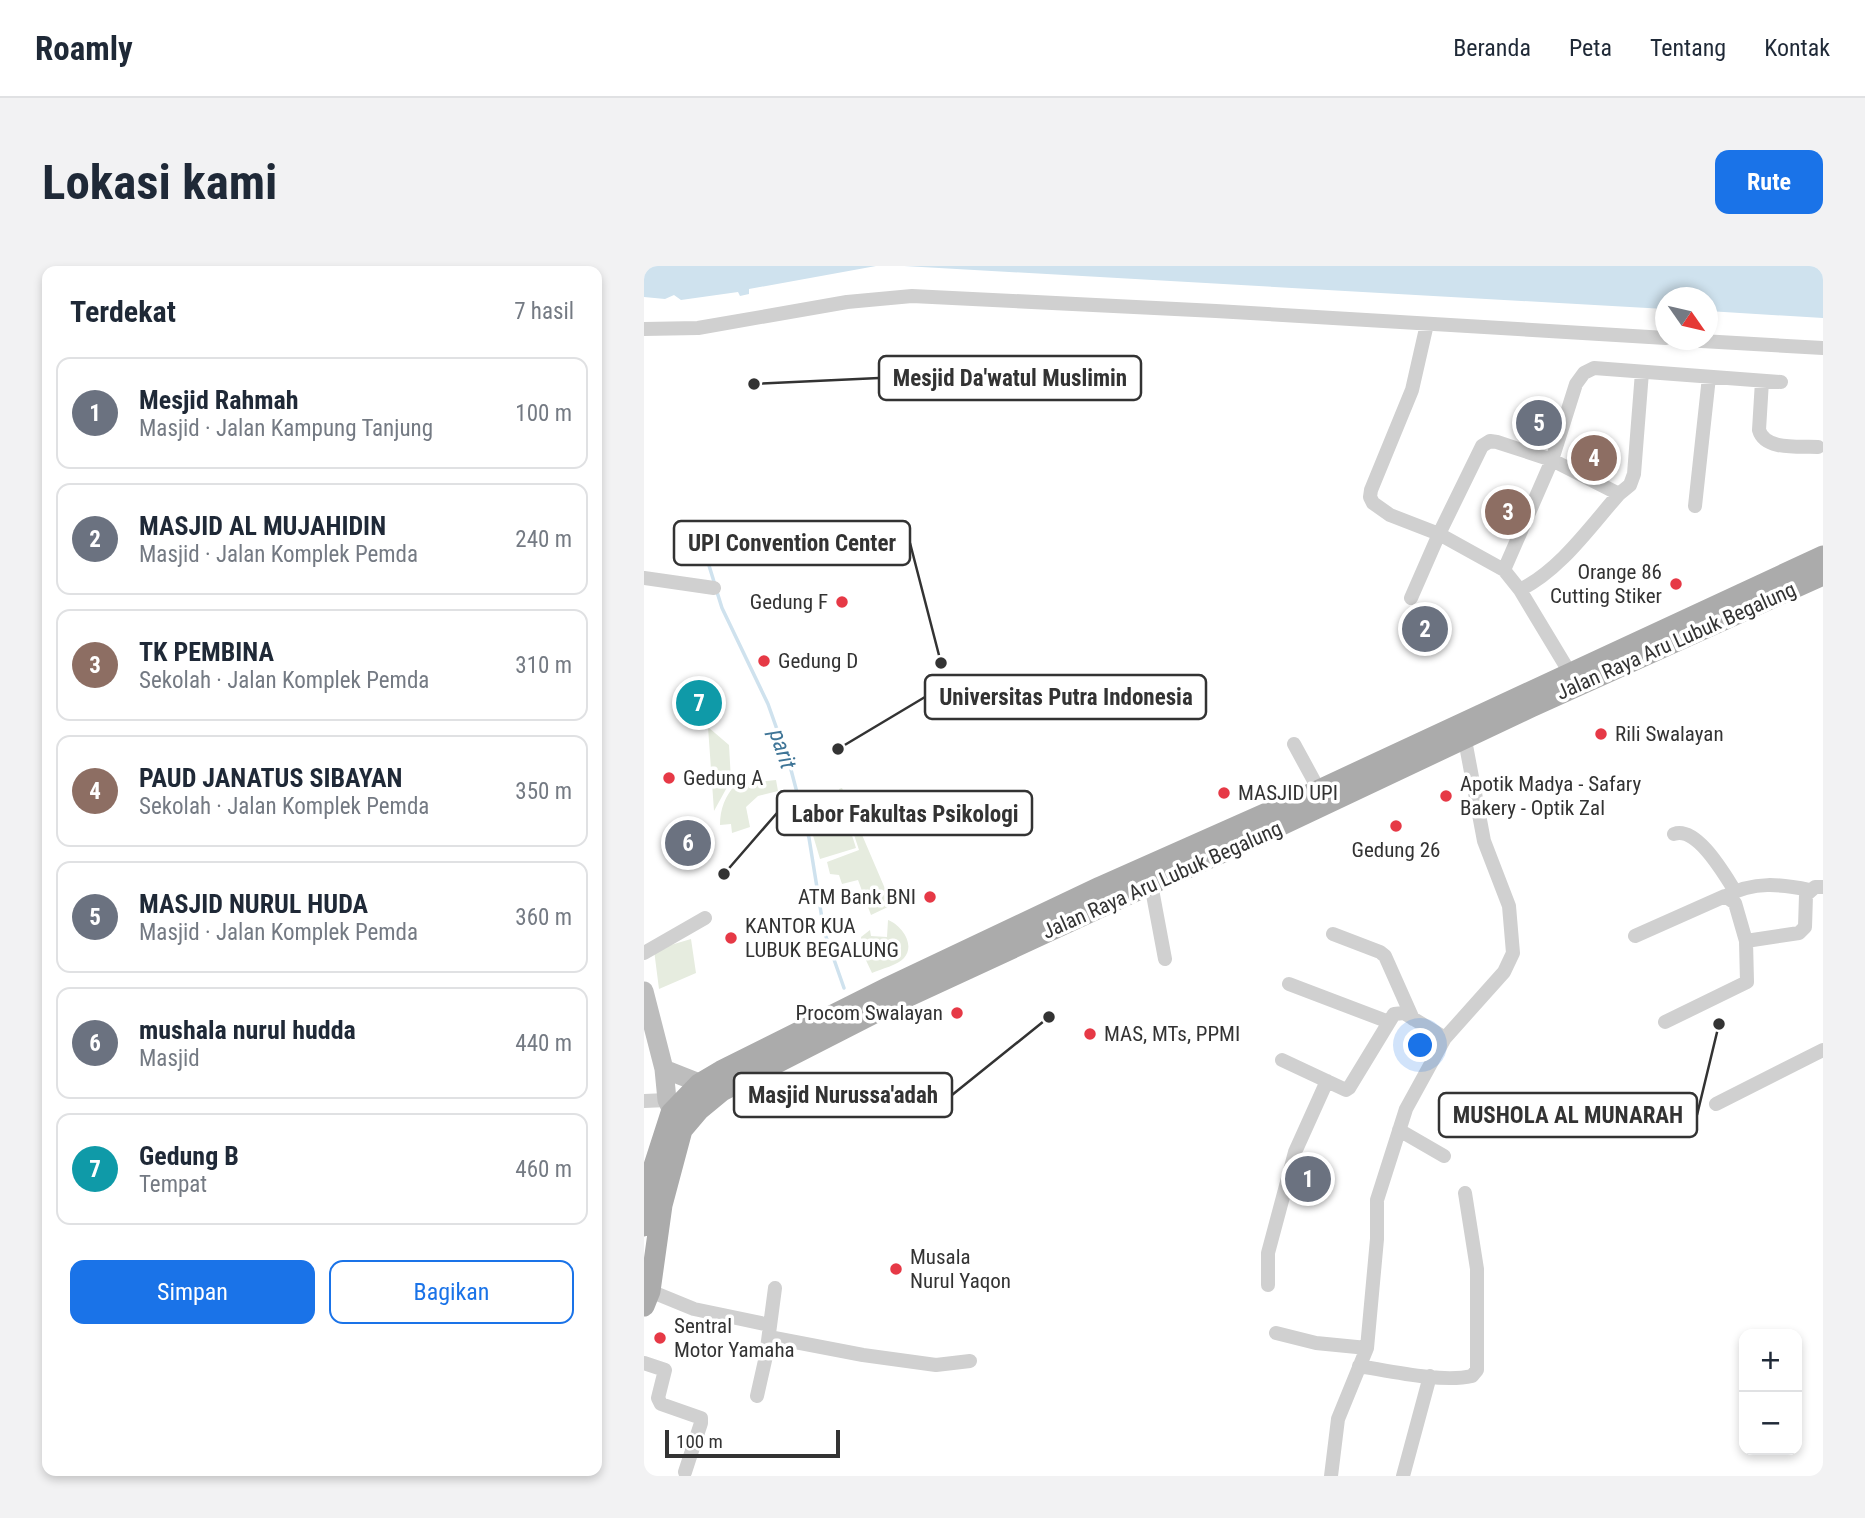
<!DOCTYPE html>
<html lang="id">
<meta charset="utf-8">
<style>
:root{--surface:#fff;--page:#f2f2f3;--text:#1f2937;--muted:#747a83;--line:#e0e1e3;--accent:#1a73e8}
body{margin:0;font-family:"Roboto Condensed",sans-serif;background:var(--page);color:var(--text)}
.controls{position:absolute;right:21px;bottom:21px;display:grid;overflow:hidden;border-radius:14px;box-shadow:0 4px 10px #0003}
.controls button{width:63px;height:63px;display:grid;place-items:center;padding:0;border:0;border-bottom:2px solid var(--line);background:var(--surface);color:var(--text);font:35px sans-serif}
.compass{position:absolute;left:1011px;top:21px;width:63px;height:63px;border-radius:50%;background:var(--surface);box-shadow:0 4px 10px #0003;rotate:124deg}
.scale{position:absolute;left:21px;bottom:18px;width:175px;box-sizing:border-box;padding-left:7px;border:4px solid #333;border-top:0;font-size:19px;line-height:24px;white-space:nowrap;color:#333;-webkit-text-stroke:5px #fff;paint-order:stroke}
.you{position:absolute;left:777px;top:780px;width:24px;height:24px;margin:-18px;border:5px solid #fff;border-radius:50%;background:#1a73e8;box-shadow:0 0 0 10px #1a73e833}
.badge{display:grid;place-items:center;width:46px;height:46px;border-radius:50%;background:var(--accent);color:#fff;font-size:23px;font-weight:700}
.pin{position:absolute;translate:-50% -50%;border:4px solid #fff;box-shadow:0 2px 7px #0006}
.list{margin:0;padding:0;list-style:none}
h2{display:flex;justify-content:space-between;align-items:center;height:91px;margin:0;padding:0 28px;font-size:30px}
h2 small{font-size:23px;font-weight:400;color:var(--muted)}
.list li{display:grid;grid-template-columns:46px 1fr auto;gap:21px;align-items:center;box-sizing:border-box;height:112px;margin:0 14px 14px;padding:0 14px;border:2px solid var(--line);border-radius:14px}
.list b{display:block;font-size:26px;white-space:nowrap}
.list p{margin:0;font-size:23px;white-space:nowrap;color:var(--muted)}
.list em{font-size:23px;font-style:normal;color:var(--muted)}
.actions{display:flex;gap:14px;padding:21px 28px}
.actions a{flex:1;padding:16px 0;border:2px solid var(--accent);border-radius:14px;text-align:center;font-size:24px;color:var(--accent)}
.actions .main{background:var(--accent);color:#fff}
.map{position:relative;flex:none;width:1179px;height:1210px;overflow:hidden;border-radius:14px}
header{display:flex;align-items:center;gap:42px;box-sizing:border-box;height:98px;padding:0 35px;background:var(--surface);border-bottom:2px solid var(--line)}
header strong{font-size:33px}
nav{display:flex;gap:38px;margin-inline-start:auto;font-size:24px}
.intro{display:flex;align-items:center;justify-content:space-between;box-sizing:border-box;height:168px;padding:0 42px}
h1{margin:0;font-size:49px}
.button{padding:18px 32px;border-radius:14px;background:var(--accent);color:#fff;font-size:24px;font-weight:700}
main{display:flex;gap:42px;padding:0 42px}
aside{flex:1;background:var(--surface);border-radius:14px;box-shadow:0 4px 10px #0003}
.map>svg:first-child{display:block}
</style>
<header>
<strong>Roamly</strong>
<nav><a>Beranda</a><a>Peta</a><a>Tentang</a><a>Kontak</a></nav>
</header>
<div class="intro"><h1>Lokasi kami</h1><a class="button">Rute</a></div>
<main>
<aside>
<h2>Terdekat<small>7 hasil</small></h2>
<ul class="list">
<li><span class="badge" style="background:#6b7280">1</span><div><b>Mesjid Rahmah</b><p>Masjid · Jalan Kampung Tanjung</p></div><em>100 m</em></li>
<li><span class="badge" style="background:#6b7280">2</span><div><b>MASJID AL MUJAHIDIN</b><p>Masjid · Jalan Komplek Pemda</p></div><em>240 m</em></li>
<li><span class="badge" style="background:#8d6e63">3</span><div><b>TK PEMBINA</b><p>Sekolah · Jalan Komplek Pemda</p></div><em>310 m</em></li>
<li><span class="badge" style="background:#8d6e63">4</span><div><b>PAUD JANATUS SIBAYAN</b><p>Sekolah · Jalan Komplek Pemda</p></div><em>350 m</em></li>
<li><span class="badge" style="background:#6b7280">5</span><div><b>MASJID NURUL HUDA</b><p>Masjid · Jalan Komplek Pemda</p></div><em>360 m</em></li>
<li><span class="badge" style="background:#6b7280">6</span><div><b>mushala nurul hudda</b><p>Masjid</p></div><em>440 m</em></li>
<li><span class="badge" style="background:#0f9aa8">7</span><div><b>Gedung B</b><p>Tempat</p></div><em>460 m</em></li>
</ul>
<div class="actions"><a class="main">Simpan</a><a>Bagikan</a></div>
</aside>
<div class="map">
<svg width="1179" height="1210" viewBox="0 0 1179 1210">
<rect width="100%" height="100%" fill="#fff"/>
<path fill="#e6ecdf" d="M64 461 85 479 87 514 70 545Z
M132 514 134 525 114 530 102 541 106 561 88 567 87 558 76 559C76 543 81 530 92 518Z
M198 522 248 639 227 649 214 614 198 618 195 609 186 608 183 596 215 584 195 523Z
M195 528 212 582 176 593 160 539Z
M244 654C257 659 272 678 260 692 254 699 237 703 228 707L219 688 217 671 226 664 227 670 243 671Z
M47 673 52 707 15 723 10 684Z"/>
<path fill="#cfe2ee" d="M0 0H232L105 23V28L96 30 94 26 37 34 30 29 21 33 0 31Z
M260 0H1179V52L1064 45V32H1022L1021 43Z"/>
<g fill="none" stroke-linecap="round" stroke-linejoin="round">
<path stroke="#cfe2ee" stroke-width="3.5" d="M63 293 71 319
M73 326 78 342 124 438 146 500 165 572 180 665 200 722"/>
<path stroke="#d0d0d0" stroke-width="14" d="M783 58 768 124 727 224 726 231 729 237 746 249 795 268 860 304 876 324 926 407
M0 63 54 62 203 36 268 30 572 45 1022 72
M1040 74 1179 82
M1118 115 1115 164C1121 185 1156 180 1174 181
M975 228 986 219 990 208 998 106
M1051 240 1065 111
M860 304 908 194 932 118 940 107 950 102 1137 116
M0 312 70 322
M767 332 795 268 838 180 846 175 853 176 908 194 975 228C945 262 917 303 876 324
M650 478 675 524
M1030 568C1053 560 1080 608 1091 625
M507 618 521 693
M1082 630C1110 615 1136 618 1166 624
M689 668 736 686 741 690 769 753
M991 670 1081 630 1091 637 1102 675
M0 687 61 652
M645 718 745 756
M1021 756 1103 716 1102 675 1155 667 1161 661 1162 629 1171 621H1179
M638 794 702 824 705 822 750 748 760 747 801 772
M0 835 23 834
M1072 838 1179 784
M755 864 800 890
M624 1019V987L651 886 683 815
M6 1025 50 1043 126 1059
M632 1067 672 1077 723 1082
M125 1071 219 1089 292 1099 326 1095
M0 1097 21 1104 14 1132 17 1138 57 1152V1157L41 1206
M715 1100C746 1105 798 1117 828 1110L833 1104V1003L821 927
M113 1130 122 1090 131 1022
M687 1210 694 1153 723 1082 733 973V934L762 843 801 772 860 706 869 687 865 640 840 575 821 474
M759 1210 786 1110"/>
<path stroke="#bdbdbd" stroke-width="19" d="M0 725 20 803 23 834 34 858
M20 803 68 822"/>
<path stroke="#ababab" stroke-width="21" d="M0 960 7 909 27 847 55 818 77 805 243 722 456 621 675 524 1179 290
M0 1040 6 1025 18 939 38 864 55 844 78 825 250 737 507 618 591 581 887 441 1179 309"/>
</g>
<g fill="#e63946" stroke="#fff" stroke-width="2.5">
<circle cx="1032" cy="318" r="7"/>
<circle cx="198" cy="336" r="7"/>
<circle cx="120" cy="395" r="7"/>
<circle cx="957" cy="468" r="7"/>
<circle cx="25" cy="512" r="7"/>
<circle cx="580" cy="527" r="7"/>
<circle cx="802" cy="530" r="7"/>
<circle cx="752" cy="560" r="7"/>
<circle cx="286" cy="631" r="7"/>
<circle cx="87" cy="672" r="7"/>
<circle cx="313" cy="747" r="7"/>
<circle cx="446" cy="768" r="7"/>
<circle cx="252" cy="1003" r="7"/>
<circle cx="16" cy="1072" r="7"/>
</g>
<g text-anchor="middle" stroke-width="7" stroke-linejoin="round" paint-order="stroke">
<g font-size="21" fill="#333" stroke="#fff" text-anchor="start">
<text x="1018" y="313" text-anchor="end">Orange 86<tspan x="1018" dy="24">Cutting Stiker</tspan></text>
<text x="184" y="343" text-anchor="end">Gedung F</text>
<text x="134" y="402">Gedung D</text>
<text x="971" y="475">Rili Swalayan</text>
<text x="39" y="519">Gedung A</text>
<text x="816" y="525">Apotik Madya - Safary<tspan x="816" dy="24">Bakery - Optik Zal</tspan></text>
<text x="594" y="534">MASJID UPI</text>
<text x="752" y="591" text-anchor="middle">Gedung 26</text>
<text x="272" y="638" text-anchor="end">ATM Bank BNI</text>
<text x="101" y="667">KANTOR KUA<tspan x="101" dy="24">LUBUK BEGALUNG</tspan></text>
<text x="299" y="754" text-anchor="end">Procom Swalayan</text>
<text x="460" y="775">MAS, MTs, PPMI</text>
<text x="266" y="998">Musala<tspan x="266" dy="24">Nurul Yaqon</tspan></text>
<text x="30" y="1067">Sentral<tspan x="30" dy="24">Motor Yamaha</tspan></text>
</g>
<g font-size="21" fill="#333" stroke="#fff">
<text transform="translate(1032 375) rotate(-24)" y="7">Jalan Raya Aru Lubuk Begalung</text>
<text transform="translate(518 614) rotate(-24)" y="7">Jalan Raya Aru Lubuk Begalung</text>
</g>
<g font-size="23" font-style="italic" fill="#3f7597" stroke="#fff">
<text transform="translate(139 483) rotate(71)" y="8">parit</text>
</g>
</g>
<path fill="none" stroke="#333" stroke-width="2.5" d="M110 118L235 112M297 397L266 277M194 483L281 431M80 608L133 547M405 751L308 829M1075 758L1053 849"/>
<g fill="#333" stroke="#fff" stroke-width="2.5">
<circle cx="110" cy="118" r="7"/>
<circle cx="297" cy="397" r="7"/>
<circle cx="194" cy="483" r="7"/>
<circle cx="80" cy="608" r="7"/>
<circle cx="405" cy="751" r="7"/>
<circle cx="1075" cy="758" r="7"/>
</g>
<g fill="#fff" stroke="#333" stroke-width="2.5">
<rect x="235" y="90" width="262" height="44" rx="7"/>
<rect x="30" y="255" width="236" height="44" rx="7"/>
<rect x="281" y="409" width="281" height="44" rx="7"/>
<rect x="133" y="525" width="255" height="44" rx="7"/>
<rect x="90" y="807" width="218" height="44" rx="7"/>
<rect x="795" y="827" width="258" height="44" rx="7"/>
</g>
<g font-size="23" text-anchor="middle" font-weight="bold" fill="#333">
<text x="366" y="120">Mesjid Da'watul Muslimin</text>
<text x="148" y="285">UPI Convention Center</text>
<text x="422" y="439">Universitas Putra Indonesia</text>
<text x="261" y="556">Labor Fakultas Psikologi</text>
<text x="199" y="837">Masjid Nurussa'adah</text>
<text x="924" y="857">MUSHOLA AL MUNARAH</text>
</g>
</svg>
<div class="controls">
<button>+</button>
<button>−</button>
</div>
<svg class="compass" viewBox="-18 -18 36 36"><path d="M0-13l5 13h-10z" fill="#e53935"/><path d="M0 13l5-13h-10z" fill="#747a83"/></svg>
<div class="scale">100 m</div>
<div class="you"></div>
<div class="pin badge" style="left:664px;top:913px;background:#6b7280">1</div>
<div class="pin badge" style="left:781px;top:363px;background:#6b7280">2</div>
<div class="pin badge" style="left:864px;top:246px;background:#8d6e63">3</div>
<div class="pin badge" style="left:950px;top:192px;background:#8d6e63">4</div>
<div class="pin badge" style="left:895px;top:157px;background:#6b7280">5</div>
<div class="pin badge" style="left:44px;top:577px;background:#6b7280">6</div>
<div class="pin badge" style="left:55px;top:437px;background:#0f9aa8">7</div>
</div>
</main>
